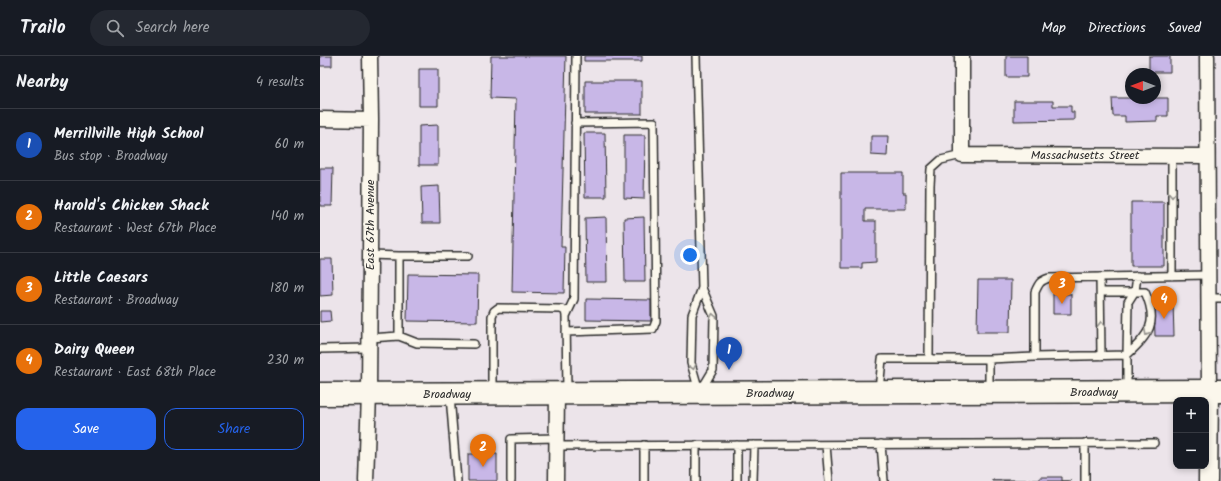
<!DOCTYPE html>
<meta charset="utf-8">
<style>
:root{--surface:#171b24;--page:#242831;--text:#f1f3f6;--muted:#9ea1a6;--line:#363941;--accent:#2563eb}
body{margin:0;font-family:Kalam,sans-serif;background:var(--page);color:var(--text)}
.controls{position:absolute;right:12px;bottom:12px;display:grid;overflow:hidden;border-radius:8px;box-shadow:0 2px 6px #0003}
.controls button{width:36px;height:36px;display:grid;place-items:center;padding:0;border:0;border-bottom:1px solid var(--line);background:var(--surface);color:var(--text);font:20px sans-serif}
.compass{position:absolute;left:805px;top:12px;width:36px;height:36px;border-radius:50%;background:var(--surface);box-shadow:0 2px 6px #0003;rotate:270deg}
.you{position:absolute;left:370px;top:199px;width:14px;height:14px;margin:-10px;border:3px solid #fff;border-radius:50%;background:#1a73e8;box-shadow:0 0 0 6px #1a73e833}
.badge{display:grid;place-items:center;width:26px;height:26px;border-radius:50%;background:var(--accent);color:#fff;font-size:13px;font-weight:700}
.pin{position:absolute;translate:-50% -33px;filter:drop-shadow(0 1px 2px #0008)}
.pin::after{content:'';position:absolute;top:21px;width:14px;height:12px;background:inherit;clip-path:polygon(0 0,100% 0,50% 100%)}
.list{margin:0;padding:0;list-style:none}
h2{display:flex;justify-content:space-between;align-items:center;height:52px;margin:0;padding:0 16px;font-size:17px}
h2 small{font-size:13px;font-weight:400;color:var(--muted)}
.list li{display:grid;grid-template-columns:26px 1fr auto;gap:12px;align-items:center;box-sizing:border-box;height:72px;padding:0 16px;border-top:1px solid var(--line)}
.list b{display:block;font-size:15px;white-space:nowrap}
.list p{margin:0;font-size:13px;white-space:nowrap;color:var(--muted)}
.list em{font-size:13px;font-style:normal;color:var(--muted)}
.actions{display:flex;gap:8px;padding:12px 16px}
.actions a{flex:1;padding:9px 0;border:1px solid var(--accent);border-radius:12px;text-align:center;font-size:14px;color:var(--accent)}
.actions .main{background:var(--accent);color:#fff}
.icon{flex:none;width:22px;height:22px;fill:none;stroke:currentColor;stroke-width:2;stroke-linecap:round;stroke-linejoin:round}
.map{position:relative;flex:none;width:901px;height:425px;overflow:hidden}
header{display:flex;align-items:center;gap:24px;box-sizing:border-box;height:56px;padding:0 20px;background:var(--surface);border-bottom:1px solid var(--line)}
header strong{font-size:19px}
nav{display:flex;gap:22px;margin-inline-start:auto;font-size:14px}
.search{width:280px;height:36px;background:var(--page);display:flex;align-items:center;gap:10px;box-sizing:border-box;padding:0 14px;border-radius:22px;color:var(--muted);font-size:15px}
main{display:flex}
aside{flex:1;background:var(--surface)}
.map>svg:first-child{display:block}
</style>
<header>
<strong>Trailo</strong>
<div class="search"><svg class="icon" aria-label="search" viewBox="0 0 24 24"><circle cx="10" cy="10" r="6"/><path d="M15 15l6 6"/></svg>Search here</div>
<nav><a>Map</a><a>Directions</a><a>Saved</a></nav>
</header>
<main>
<aside>
<h2>Nearby<small>4 results</small></h2>
<ul class="list">
<li><span class="badge" style="background:#1a4fb4">1</span><div><b>Merrillville High School</b><p>Bus stop · Broadway</p></div><em>60 m</em></li>
<li><span class="badge" style="background:#e8710a">2</span><div><b>Harold's Chicken Shack</b><p>Restaurant · West 67th Place</p></div><em>140 m</em></li>
<li><span class="badge" style="background:#e8710a">3</span><div><b>Little Caesars</b><p>Restaurant · Broadway</p></div><em>180 m</em></li>
<li><span class="badge" style="background:#e8710a">4</span><div><b>Dairy Queen</b><p>Restaurant · East 68th Place</p></div><em>230 m</em></li>
</ul>
<div class="actions"><a class="main">Save</a><a>Share</a></div>
</aside>
<div class="map">
<svg width="901" height="425" viewBox="0 0 901 425">
<rect width="100%" height="100%" fill="#ece4ea"/>
<filter id="ink" filterUnits="userSpaceOnUse"><feTurbulence type="fractalNoise" baseFrequency=".025" numOctaves="2"/><feDisplacementMap in="SourceGraphic" scale="8" xChannelSelector="R" yChannelSelector="G"/><feConvolveMatrix kernelMatrix="1 2 1 2 8 2 1 2 1" color-interpolation-filters="sRGB"/></filter>
<g filter="url(#ink)">
<path fill="#c8b7e7" stroke="#2b2b2b" d="M0 0H12V10H0Z
M171 0H246L241 191H245L244 237 192 236 196 43 170 42Z
M264 0H322V5H264Z
M686 0H707V21H686Z
M829 0H850V16H829Z
M99 13H118V50H99Z
M265 25H322V58H265Z
M792 42H848V60H837V65L805 66V60H793Z
M694 45H733V50H751V56H754V64L694 65Z
M118 69V109H99V70Z
M264 77H285L286 141H265Z
M304 79H325L324 143 304 142Z
M551 80H568L567 100 551 99Z
M0 112H13L12 150H0Z
M521 117H583V137H586V153H545V165H556V206L542 207V212H521Z
M119 130 120 167H102L101 131Z
M811 146H844V210H811Z
M286 161 287 226H266L265 162Z
M324 161 325 226H305L304 162Z
M0 203H12L13 239 0 240Z
M88 218 158 219 157 266 87 265Z
M658 224H691L690 276H657Z
M733 238H751V258H733Z
M266 243 331 244V265L266 264Z
M853 246 854 280H835L834 247Z
M0 255H10L11 265 0 266Z
M148 398H177V425H148Z
M720 421H742V425H751H672V424H720Z"/>
<g fill="none" stroke-linecap="round" stroke-linejoin="round">
<defs>
<path id="service" d="M376 0 382 232 372 259 371 307 379 335
M852 100V220
M50 199 79 200
M780 221 781 300
M888 242H901
M246 260 254 243 256 0
M246 276 333 273 336 265 334 66 255 67
M79 280V200H148
M50 282 79 280 97 287 154 288
M0 293 49 292
M715 301 807 299C829 278 839 267 825 236H781
M609 303H669
M807 333V299L808 246 815 235 817 220
M381 334 393 314 394 260 382 232
M559 334 562 303H609L610 129 611 113 621 104 642 99
M669 334V303L715 301V236C719 227 720 225 729 222L888 219
M172 335V260L174 255 178 252 241 253 245 255 246 260 247 335
M130 340 137 425
M561 388 564 425
M324 389V425
M506 389 509 425
M237 390 834 387
M191 425V383L237 382
M376 425V389
M417 425V389
M433 425 434 389
M765 425V387"/>
<path id="minor" d="M642 0V99L887 100
M887 0 889 336
M0 63 51 64
M46 425 49 338 51 64 50 0
M236 425 237 337"/>
<path id="tertiary" d="M888 425 889 336"/>
<path id="primary" d="M0 338 901 335"/>
</defs>
<use href="#service" stroke="#2b2b2b" stroke-width="10"/>
<use href="#minor" stroke="#2b2b2b" stroke-width="17"/>
<use href="#tertiary" stroke="#2b2b2b" stroke-width="21"/>
<use href="#primary" stroke="#2b2b2b" stroke-width="25"/>
<use href="#service" stroke="#fbf7ec" stroke-width="7"/>
<use href="#minor" stroke="#fbf7ec" stroke-width="14"/>
<use href="#tertiary" stroke="#fbf7ec" stroke-width="18"/>
<use href="#primary" stroke="#fbf7ec" stroke-width="22"/>
</g>
<defs><path id="oneway-chevron" d="M-2-3.5L2.5 0L-2 3.5" fill="none" stroke-width="1.6" stroke-linecap="round" stroke-linejoin="round"/></defs>
<g stroke="#93918c">
<use href="#oneway-chevron" transform="translate(852 139) rotate(90)"/>
<use href="#oneway-chevron" transform="translate(393 260) rotate(-101)"/>
<use href="#oneway-chevron" transform="translate(781 268) rotate(-91)"/>
<use href="#oneway-chevron" transform="translate(827 277) rotate(118)"/>
<use href="#oneway-chevron" transform="translate(373 311) rotate(78)"/>
</g>
</g>
<g text-anchor="middle" stroke-width="3.5" stroke-linejoin="round" paint-order="stroke">
<g font-size="12" fill="#2b2b2b" stroke="#fbf7ec">
<text x="765" y="103">Massachusetts Street</text>
<text transform="translate(50 169) rotate(-90)" y="4">East 67th Avenue</text>
<text x="774" y="340">Broadway</text>
<text x="450" y="341">Broadway</text>
<text x="127" y="342">Broadway</text>
</g>
</g>
</svg>
<div class="controls">
<button>+</button>
<button>−</button>
</div>
<svg class="compass" viewBox="-18 -18 36 36"><path d="M0-13l5 13h-10z" fill="#e53935"/><path d="M0 13l5-13h-10z" fill="#9ea1a6"/></svg>
<div class="you"></div>
<div class="pin badge" style="left:409px;top:314px;background:#1a4fb4">1</div>
<div class="pin badge" style="left:163px;top:411px;background:#e8710a">2</div>
<div class="pin badge" style="left:742px;top:248px;background:#e8710a">3</div>
<div class="pin badge" style="left:844px;top:263px;background:#e8710a">4</div>
</div>
</main>
